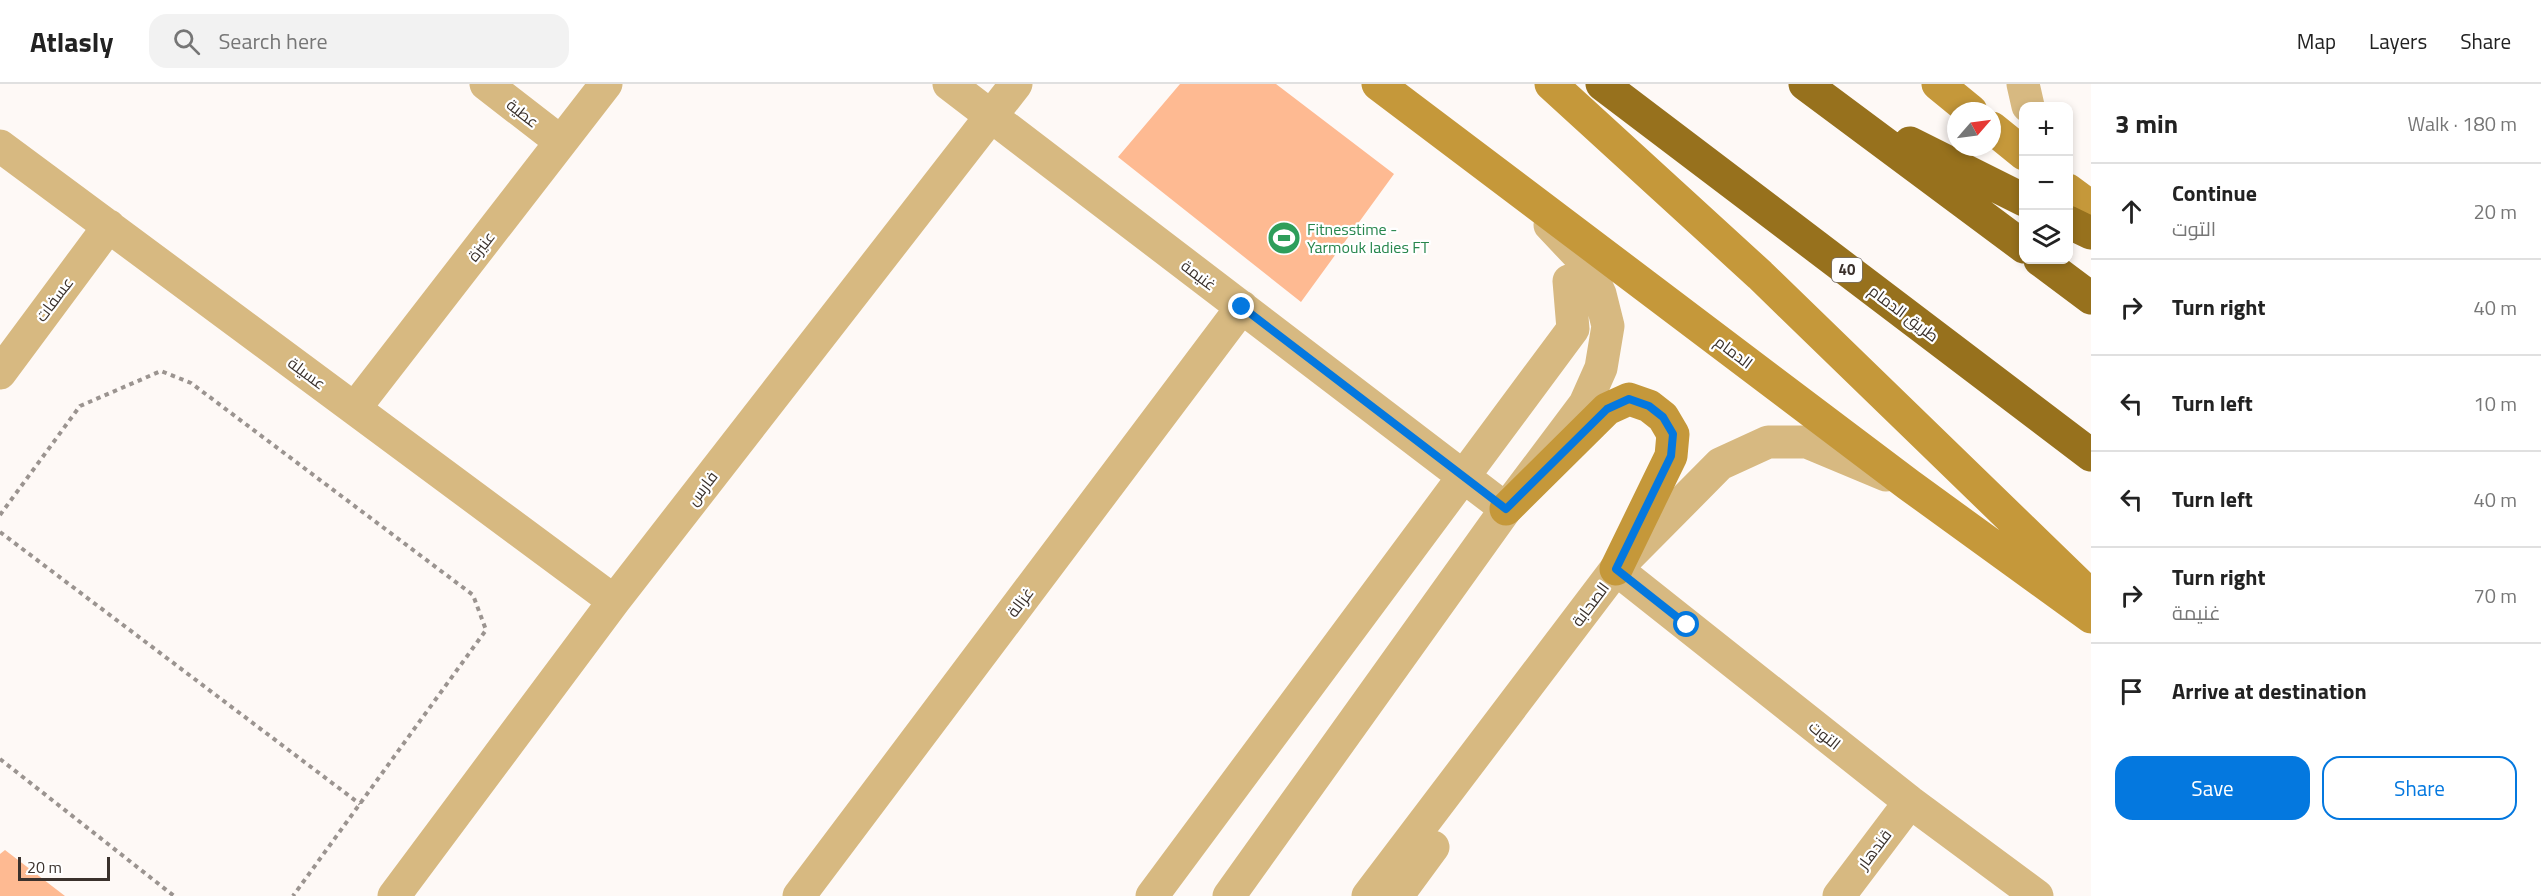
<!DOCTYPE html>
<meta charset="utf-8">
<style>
:root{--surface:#fff;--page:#f2f2f2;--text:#222;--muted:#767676;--line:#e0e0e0;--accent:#0478df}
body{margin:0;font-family:"Titillium Web",Cairo,sans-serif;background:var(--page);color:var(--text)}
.controls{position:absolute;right:18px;top:18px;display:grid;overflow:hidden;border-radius:12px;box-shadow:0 3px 9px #0003}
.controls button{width:54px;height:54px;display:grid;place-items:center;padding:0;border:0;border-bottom:2px solid var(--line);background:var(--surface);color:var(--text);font:30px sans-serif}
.compass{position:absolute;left:1947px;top:18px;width:54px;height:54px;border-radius:50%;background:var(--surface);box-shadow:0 3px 9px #0003;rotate:62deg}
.scale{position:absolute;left:18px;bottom:15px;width:92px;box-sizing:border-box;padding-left:6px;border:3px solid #3a312c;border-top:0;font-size:16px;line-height:21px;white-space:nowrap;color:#3a312c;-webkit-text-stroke:4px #fff;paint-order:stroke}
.stop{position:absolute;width:18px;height:18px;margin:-14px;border:4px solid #0478df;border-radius:50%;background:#fff}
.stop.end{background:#0478df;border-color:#fff;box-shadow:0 2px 6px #0008}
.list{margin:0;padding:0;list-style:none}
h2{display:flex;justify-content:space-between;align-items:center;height:78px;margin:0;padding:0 24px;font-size:26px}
h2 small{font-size:20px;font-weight:400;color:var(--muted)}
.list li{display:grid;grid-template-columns:39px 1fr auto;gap:18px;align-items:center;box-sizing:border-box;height:96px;padding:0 24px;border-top:2px solid var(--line)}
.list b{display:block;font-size:22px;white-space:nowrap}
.list p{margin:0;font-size:20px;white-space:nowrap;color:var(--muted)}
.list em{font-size:20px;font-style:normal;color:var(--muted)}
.actions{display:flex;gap:12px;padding:18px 24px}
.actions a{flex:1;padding:14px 0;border:2px solid var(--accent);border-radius:18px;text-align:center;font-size:21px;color:var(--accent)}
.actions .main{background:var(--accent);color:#fff}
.icon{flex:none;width:33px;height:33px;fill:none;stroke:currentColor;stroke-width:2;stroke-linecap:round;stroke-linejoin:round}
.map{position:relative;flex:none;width:2091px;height:812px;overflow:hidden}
header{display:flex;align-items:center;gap:36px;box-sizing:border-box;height:84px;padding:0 30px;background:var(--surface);border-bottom:2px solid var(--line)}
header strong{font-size:28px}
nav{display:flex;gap:33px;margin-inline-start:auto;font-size:21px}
.search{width:420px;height:54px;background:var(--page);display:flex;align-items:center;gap:15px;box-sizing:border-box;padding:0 21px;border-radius:18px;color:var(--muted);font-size:22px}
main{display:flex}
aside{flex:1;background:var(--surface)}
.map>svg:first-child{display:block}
</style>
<header>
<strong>Atlasly</strong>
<div class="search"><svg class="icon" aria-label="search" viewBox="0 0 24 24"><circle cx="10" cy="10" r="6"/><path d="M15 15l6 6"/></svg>Search here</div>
<nav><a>Map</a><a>Layers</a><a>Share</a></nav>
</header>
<main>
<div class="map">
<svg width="2091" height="812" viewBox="0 0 2091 812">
<rect width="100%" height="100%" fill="#fef9f6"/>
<path fill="#feba92" d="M1180 0H1276L1394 90 1301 218 1118 73Z
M5 766 65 812H0V770Z"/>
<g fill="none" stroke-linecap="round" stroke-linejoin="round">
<path stroke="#9b9490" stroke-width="4" stroke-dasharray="4.5 4.5" stroke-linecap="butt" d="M0 431 80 322 161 287 191 299 473 511 486 546 293 812
M0 448 360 720
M0 675 174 812"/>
<path stroke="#d7b981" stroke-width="33" d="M486 0 561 58
M949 0 1506 425
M2023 0 2028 22
M0 62 614 517
M0 289 109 142
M355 324 606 0
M1616 485 1910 718 2037 812
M394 812 614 517 1016 0
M799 812 1242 223
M1152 812 1573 245 1569 197
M1229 812 1506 425 1585 320 1601 284 1608 242 1600 210 1586 179 1550 141
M1368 812 1616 485 1720 380 1768 358H1807L1886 391
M1397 812 1433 763
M1839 812 1910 718"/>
<path stroke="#c5983a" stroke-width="33" d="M1378 0 1909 401 2091 533
M1551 0 1760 191 2091 512
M1938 0 1971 27
M1992 44 2024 70
M2068 106 2091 123
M1506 425 1607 325 1629 315 1649 322 1663 333 1673 350 1671 372 1616 485"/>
<path stroke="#97711d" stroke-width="33" d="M1602 0 2091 371
M1805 0 2024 163
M1910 59 2024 116
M2068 138 2091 149
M2040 176 2091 214"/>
</g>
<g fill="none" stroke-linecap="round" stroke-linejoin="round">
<path stroke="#0478df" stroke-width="8" d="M1242 223 1506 425 1607 325 1629 315 1649 322 1663 333 1673 350 1671 372 1616 485 1687 541"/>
</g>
<defs>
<symbol id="stadium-disc" viewBox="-11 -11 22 22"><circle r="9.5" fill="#2e9e5b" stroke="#fff"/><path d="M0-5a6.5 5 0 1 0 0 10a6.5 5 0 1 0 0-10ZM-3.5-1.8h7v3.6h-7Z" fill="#fff"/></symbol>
</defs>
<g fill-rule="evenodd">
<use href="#stadium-disc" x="1265" y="135" width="38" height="38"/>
</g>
<g text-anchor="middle" stroke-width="4.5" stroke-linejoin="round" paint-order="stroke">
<rect fill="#fff" stroke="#756f6b" stroke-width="1.5" x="1832" y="174" width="30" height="24" rx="4.5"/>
<g font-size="15" font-weight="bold" fill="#3a312c">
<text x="1847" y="191">40</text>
</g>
<g font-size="16" fill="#3a312c" stroke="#fff">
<text transform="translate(523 29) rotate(38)" y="6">عطية</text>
<text transform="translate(481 162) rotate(-52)" y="6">عنيزة</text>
<text transform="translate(1199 191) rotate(37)" y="6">غنيمة</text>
<text transform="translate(54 215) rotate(-53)" y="6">عسفات</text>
<text transform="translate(1904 229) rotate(37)" y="6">طريق الدمام</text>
<text transform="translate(1734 268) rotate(37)" y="6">الدمام</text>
<text transform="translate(307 289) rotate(37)" y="6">عسيلة</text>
<text transform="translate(702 404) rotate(-52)" y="6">فارس</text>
<text transform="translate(1020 518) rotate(-53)" y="6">غزالة</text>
<text transform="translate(1590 520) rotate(-53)" y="6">الصحابة</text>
<text transform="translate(1825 651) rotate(39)" y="6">التوت</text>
<text transform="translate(1874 765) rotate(-53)" y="6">قندهار</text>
</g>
<g font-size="16" fill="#27864d" stroke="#fff" text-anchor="start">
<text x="1307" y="151">Fitnesstime -<tspan x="1307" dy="18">Yarmouk ladies FT</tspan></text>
</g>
</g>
</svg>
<div class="controls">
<button>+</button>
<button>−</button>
<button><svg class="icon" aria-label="layers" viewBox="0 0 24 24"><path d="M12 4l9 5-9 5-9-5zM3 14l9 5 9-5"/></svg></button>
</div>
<svg class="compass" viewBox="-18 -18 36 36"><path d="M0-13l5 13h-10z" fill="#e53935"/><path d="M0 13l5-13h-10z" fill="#767676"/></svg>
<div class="scale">20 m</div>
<div class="stop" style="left:1687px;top:541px"></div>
<div class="stop end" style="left:1242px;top:223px"></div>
</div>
<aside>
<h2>3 min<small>Walk · 180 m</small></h2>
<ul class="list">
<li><svg class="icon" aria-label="ahead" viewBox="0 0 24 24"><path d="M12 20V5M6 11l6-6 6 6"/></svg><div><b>Continue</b><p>التوت</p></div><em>20 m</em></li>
<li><svg class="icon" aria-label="right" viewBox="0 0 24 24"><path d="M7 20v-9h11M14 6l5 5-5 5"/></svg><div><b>Turn right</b></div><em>40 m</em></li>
<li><svg class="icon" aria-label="left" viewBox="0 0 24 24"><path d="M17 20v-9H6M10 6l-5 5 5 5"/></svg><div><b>Turn left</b></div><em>10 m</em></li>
<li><svg class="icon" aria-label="left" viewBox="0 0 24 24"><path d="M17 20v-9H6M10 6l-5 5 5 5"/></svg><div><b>Turn left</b></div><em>40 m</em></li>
<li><svg class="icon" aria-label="right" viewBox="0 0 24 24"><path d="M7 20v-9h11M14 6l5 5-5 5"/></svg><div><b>Turn right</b><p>غنيمة</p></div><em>70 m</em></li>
<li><svg class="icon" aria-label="arrive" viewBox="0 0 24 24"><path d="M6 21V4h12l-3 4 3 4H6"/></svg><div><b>Arrive at destination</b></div></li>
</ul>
<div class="actions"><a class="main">Save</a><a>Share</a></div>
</aside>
</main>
